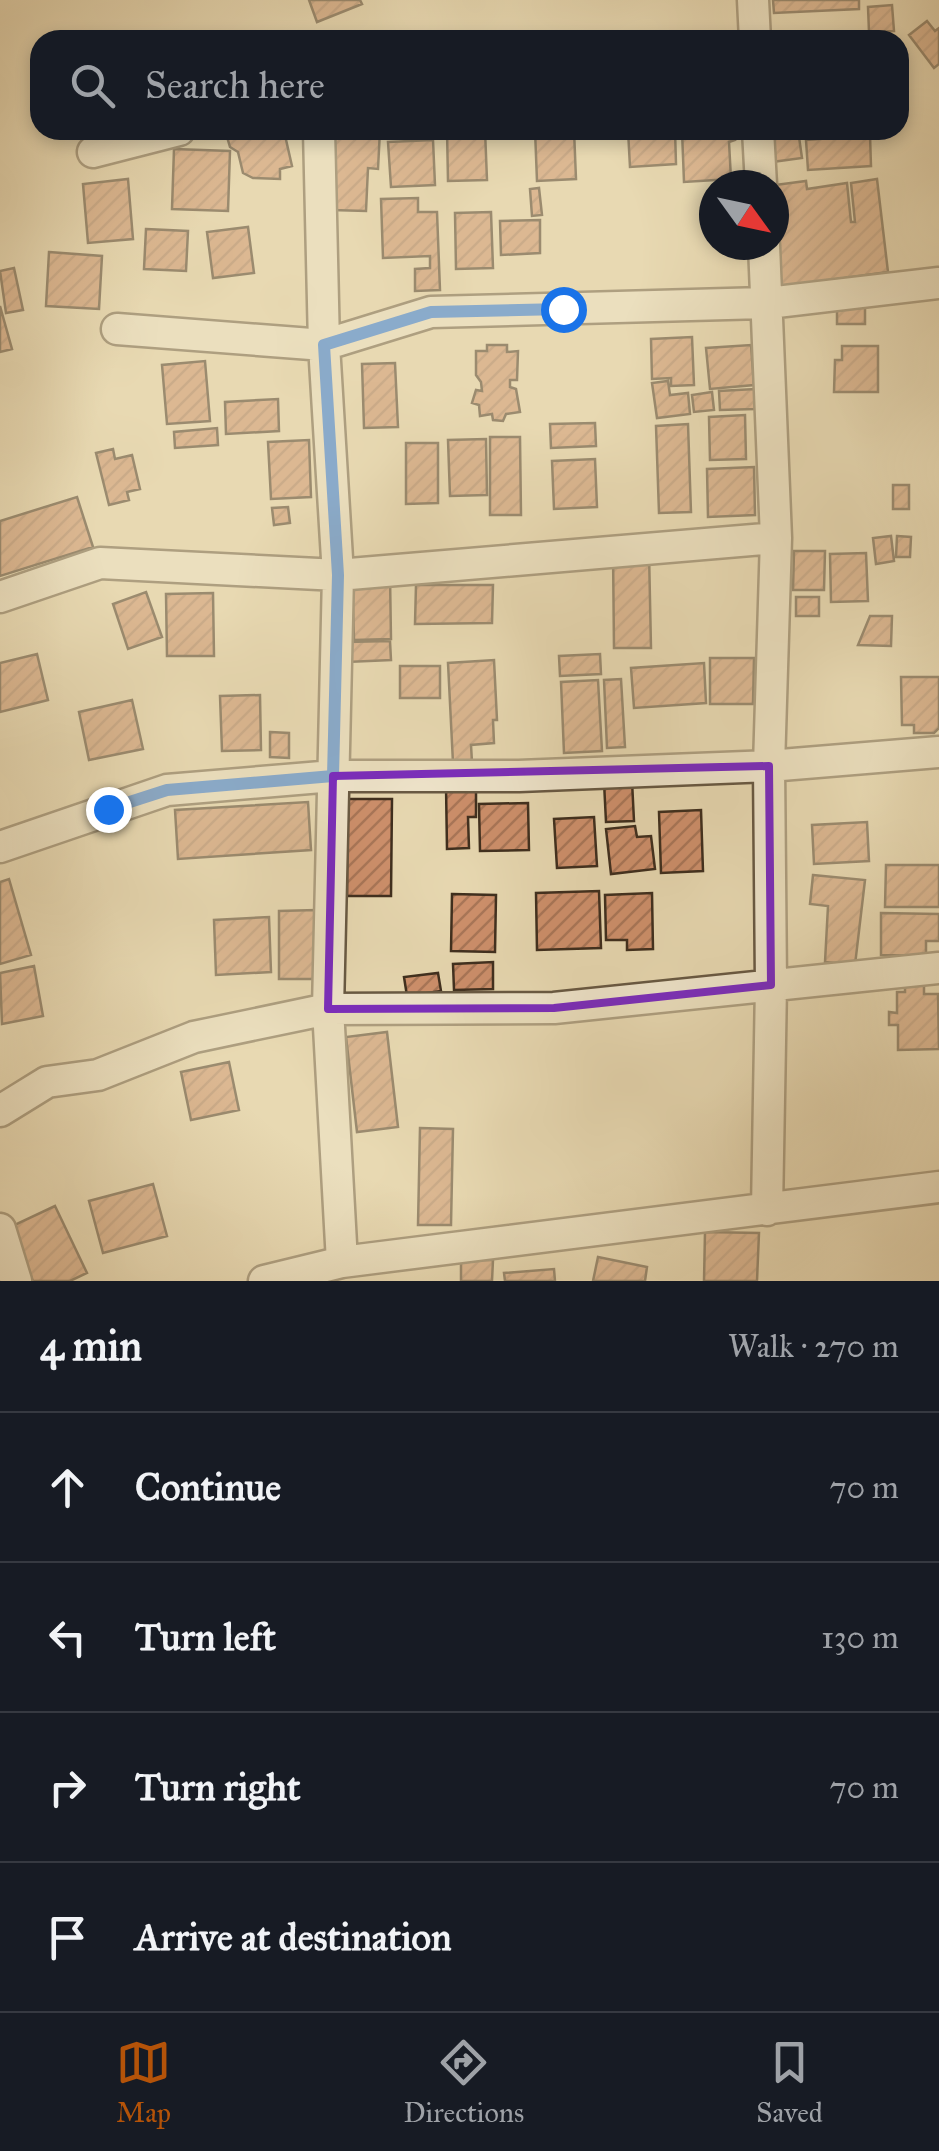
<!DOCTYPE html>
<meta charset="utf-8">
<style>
:root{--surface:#171b24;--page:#20242c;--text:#f1f3f6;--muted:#9ea1a6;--line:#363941;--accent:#b45309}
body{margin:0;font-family:"IM FELL Great Primer",serif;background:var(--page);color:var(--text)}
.compass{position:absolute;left:699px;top:170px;width:90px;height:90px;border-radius:50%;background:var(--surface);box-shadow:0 5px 15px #0003;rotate:123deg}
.stop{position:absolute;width:30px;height:30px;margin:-22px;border:8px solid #1a73e8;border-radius:50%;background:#fff}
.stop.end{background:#1a73e8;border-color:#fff;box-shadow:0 2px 10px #0008}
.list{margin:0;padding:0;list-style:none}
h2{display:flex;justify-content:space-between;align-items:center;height:130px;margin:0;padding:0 40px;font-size:42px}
h2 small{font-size:32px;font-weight:400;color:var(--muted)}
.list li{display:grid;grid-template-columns:65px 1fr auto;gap:30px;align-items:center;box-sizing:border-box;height:150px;padding:0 40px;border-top:2px solid var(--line)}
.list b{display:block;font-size:38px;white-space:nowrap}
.list em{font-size:32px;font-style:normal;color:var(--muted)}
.icon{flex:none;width:55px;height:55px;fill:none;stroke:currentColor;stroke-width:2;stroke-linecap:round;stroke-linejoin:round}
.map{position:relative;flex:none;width:939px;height:1281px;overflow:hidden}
.search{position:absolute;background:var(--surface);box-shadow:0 5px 15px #0003;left:30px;right:30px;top:30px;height:110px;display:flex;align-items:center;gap:25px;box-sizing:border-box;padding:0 35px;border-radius:30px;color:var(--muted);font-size:38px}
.sheet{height:730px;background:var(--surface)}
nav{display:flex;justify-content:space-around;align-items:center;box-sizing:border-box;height:140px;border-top:2px solid var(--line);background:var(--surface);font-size:28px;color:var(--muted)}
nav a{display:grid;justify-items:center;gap:5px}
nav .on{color:var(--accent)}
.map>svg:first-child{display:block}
</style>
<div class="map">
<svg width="939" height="1281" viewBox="0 0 939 1281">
<defs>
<pattern id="building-hatch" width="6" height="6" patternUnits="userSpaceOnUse" patternTransform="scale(2.5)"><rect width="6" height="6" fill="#ce906c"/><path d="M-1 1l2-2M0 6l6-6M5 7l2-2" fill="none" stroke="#a97658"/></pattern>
</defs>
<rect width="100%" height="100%" fill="#e8d9b2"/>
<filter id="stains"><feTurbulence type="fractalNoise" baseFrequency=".002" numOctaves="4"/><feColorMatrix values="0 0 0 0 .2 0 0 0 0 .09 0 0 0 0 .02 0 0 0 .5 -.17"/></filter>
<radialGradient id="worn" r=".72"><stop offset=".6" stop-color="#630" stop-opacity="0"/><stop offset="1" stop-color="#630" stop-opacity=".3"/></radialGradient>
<path fill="url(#building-hatch)" stroke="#3e2e1e" stroke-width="2.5" d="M309 0H360L362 4 317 22Z
M773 0H859V9L774 13Z
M892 5 894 31 869 32 868 7Z
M927 21 935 31 939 28V64L934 68 909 35Z
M225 130 284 131 292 166 280 169V179L253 178 243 173 238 152 230 147Z
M335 130H380L378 169 368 168 366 211 332 210Z
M447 130H485L487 180 448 181Z
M535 130H574L576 179 537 181Z
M628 130H675L676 164 630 167Z
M732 130 735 140 729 142 731 179 684 182 682 131Z
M798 130 802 158 772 162 768 134Z
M870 135 871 166 808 170 806 140Z
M433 140 435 185 391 187 388 142Z
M174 149 230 151 228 211 172 209Z
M128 179 133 239 88 243 83 184Z
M877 179 888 272 780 287 774 241V230L781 229 775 185 806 181 807 189 847 183 851 222H855L851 183Z
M539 188 542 215 532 216 530 189Z
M418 198V212H437L440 290 415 291V269L430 268V256L383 258 381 199Z
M491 212 493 268 456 269 455 213Z
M540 220V253L501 255 500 221Z
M248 227 254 273 213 278 207 232Z
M146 229 188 231 186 271 144 269Z
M49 252 102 256 99 309 46 306Z
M14 268 23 310 6 313 0 271Z
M0 306 12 349 0 352Z
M837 306H865V324H837Z
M692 337 694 385 671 386V378L652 379 651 339Z
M487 345H507V352L518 351 517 380H510V387L516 389 520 412 506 414 503 421 493 420 492 414 480 416 479 405 472 403 476 390 482 391 481 382 476 375V351H487Z
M751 345 754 385 710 389 706 348Z
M842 346H878V392H834L835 360H842Z
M205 361 210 421 167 424 162 365Z
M395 363 398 427 364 428 362 364Z
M668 381 670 395 688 393 690 414 657 418 652 383Z
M755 389V409L720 410 719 391Z
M712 392 714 410 694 412 692 395Z
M278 399 279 431 226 434 225 402Z
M745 415 746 459 710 460 709 417Z
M595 423 596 446 551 448 550 424Z
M688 424 691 512 659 513 656 426Z
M217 428 218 445 175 448 174 432Z
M490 437H520L521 515H490Z
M486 439 487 495 450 496 448 440Z
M309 440 311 497 271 499 268 442Z
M406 443H438V503L406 504Z
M113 449 115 459 132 455 140 489 127 492 129 500 109 505 96 453Z
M595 459 597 507 554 509 552 461Z
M754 467 755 515 708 517 707 469Z
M893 485H909V509H893Z
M77 497 93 547 0 576V521Z
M288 507 290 523 274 525 272 508Z
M891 536 894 561 876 564 873 538Z
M897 536 911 537 910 557H896Z
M794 551H825L824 590H793Z
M613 552H649L651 648H614Z
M866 553 868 601 831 602 830 554Z
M352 576H390L391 639 354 640Z
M416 585H493L492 623 415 624Z
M146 592 162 637 128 649 113 604Z
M213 593 214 656H167L166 594Z
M796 597H819V616H796Z
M870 616H892L891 646 858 645Z
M390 641 391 660 347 662 346 642Z
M37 654 48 700 0 712V663Z
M600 654 601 674 560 676 559 656Z
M710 658H754L753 704H710Z
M494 660 497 720H493L494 743 471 745 472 762 453 763 448 663Z
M704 663 706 703 634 708 631 668Z
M400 666H440V698H400Z
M901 677H939V728L934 733H914V725H902Z
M621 679 625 747 607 748 604 680Z
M598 680 602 751 564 753 561 682Z
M260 695 261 750 222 751 220 696Z
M132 700 143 749 89 760 79 712Z
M270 732 289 733V758L270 757Z
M632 781 634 821 606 822 604 782Z
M446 786H476V817H468L469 848 447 849Z
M347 799H392L391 896H347Z
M308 802 311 850 178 859 175 810Z
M528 803 529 850 480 851 479 804Z
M701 810 703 871 661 873 659 812Z
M594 817 597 866 557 868 554 819Z
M867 822 869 861 814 864 812 825Z
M635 826 637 837 651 836 655 869 611 874 606 829Z
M886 865H939V907H885Z
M813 875 865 880 855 965 825 962 828 906 810 904Z
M9 879 31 955 0 964V882Z
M599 891 601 948 537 950 536 893Z
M652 893 653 949 627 950V940H606L605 895Z
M452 894 496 895 495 952 451 951Z
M316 910V979H279V911Z
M881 913 939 914V941H926V956L881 955Z
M269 917 271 972 216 975 214 920Z
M493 962V989L454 990 453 964Z
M34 966 43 1016 2 1024 0 973Z
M438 973 441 991 407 996 404 977Z
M905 985H924V994H938L939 1049 898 1050V1025H889V1012L897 1013V992H905Z
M387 1032 398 1127 357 1132 346 1037Z
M229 1062 239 1110 191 1120 181 1072Z
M420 1128 453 1129 451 1225H418Z
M153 1184 167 1236 103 1253 89 1201Z
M55 1206 87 1273 70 1281H33L8 1228Z
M705 1232 759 1233 757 1281H704Z
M598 1257 647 1267 645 1281H593Z
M461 1260H493L492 1281H461Z
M554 1269 555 1281H505L504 1273Z"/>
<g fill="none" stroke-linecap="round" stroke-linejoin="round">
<defs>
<path id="minor" d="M753 0 755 40
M319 130 324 345 338 575 328 1009 342 1262
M758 130 761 185
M93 152 179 130
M764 245 776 538 769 766 771 985 767 1210
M117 329 324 345 431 312 768 303 939 283
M0 597 100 563 338 575 776 538
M0 847 167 790 333 776H519L769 766 939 752
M0 1111 47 1082 98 1075 194 1037 328 1009 554 1008 939 968
M0 1229 16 1281
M264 1281 342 1262 939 1187"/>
</defs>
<use href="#minor" stroke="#685943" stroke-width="35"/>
<path stroke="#3e2e1e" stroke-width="4" stroke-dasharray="2.5 5" stroke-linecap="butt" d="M515 36V40"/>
<use href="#minor" stroke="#f0e6cd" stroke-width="30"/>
</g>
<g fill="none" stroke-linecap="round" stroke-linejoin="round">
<path stroke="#1a73e8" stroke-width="12" d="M108 809 167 790 333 776 338 575 324 345 431 312 563 309"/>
</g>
<path d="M0 0H939V1281H0ZM769 766 771 985 554 1008 328 1009 333 776Z" fill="#e8d9b2" fill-opacity=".55" fill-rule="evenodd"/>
<path fill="none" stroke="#7b2cbf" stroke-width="8" stroke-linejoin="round" d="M769 766 771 985 554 1008 328 1009 333 776Z"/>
<rect width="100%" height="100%" filter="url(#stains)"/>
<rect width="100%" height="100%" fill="url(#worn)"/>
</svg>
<svg class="compass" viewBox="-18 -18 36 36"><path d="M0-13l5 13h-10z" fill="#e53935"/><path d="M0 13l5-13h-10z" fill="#9ea1a6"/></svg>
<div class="stop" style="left:563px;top:309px"></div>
<div class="stop end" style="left:108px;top:809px"></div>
<div class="search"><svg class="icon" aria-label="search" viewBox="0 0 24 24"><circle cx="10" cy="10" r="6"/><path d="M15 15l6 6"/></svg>Search here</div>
</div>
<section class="sheet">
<h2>4 min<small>Walk · 270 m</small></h2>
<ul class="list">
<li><svg class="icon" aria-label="ahead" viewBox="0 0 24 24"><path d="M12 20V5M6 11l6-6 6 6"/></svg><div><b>Continue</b></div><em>70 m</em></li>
<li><svg class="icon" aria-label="left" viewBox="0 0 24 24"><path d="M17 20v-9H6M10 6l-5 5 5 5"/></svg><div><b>Turn left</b></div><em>130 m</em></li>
<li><svg class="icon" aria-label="right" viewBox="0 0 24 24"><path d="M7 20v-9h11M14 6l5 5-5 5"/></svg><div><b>Turn right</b></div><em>70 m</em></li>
<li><svg class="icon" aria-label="arrive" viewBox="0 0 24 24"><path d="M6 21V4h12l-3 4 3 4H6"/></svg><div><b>Arrive at destination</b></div></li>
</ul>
</section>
<nav>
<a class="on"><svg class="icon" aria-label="map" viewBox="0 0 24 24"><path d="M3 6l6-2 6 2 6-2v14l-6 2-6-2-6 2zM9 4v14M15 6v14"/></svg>Map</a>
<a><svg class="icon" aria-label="directions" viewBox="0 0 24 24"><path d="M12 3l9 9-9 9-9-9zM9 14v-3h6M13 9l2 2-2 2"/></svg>Directions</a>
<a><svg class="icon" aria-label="saved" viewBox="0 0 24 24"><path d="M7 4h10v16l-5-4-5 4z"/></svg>Saved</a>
</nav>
